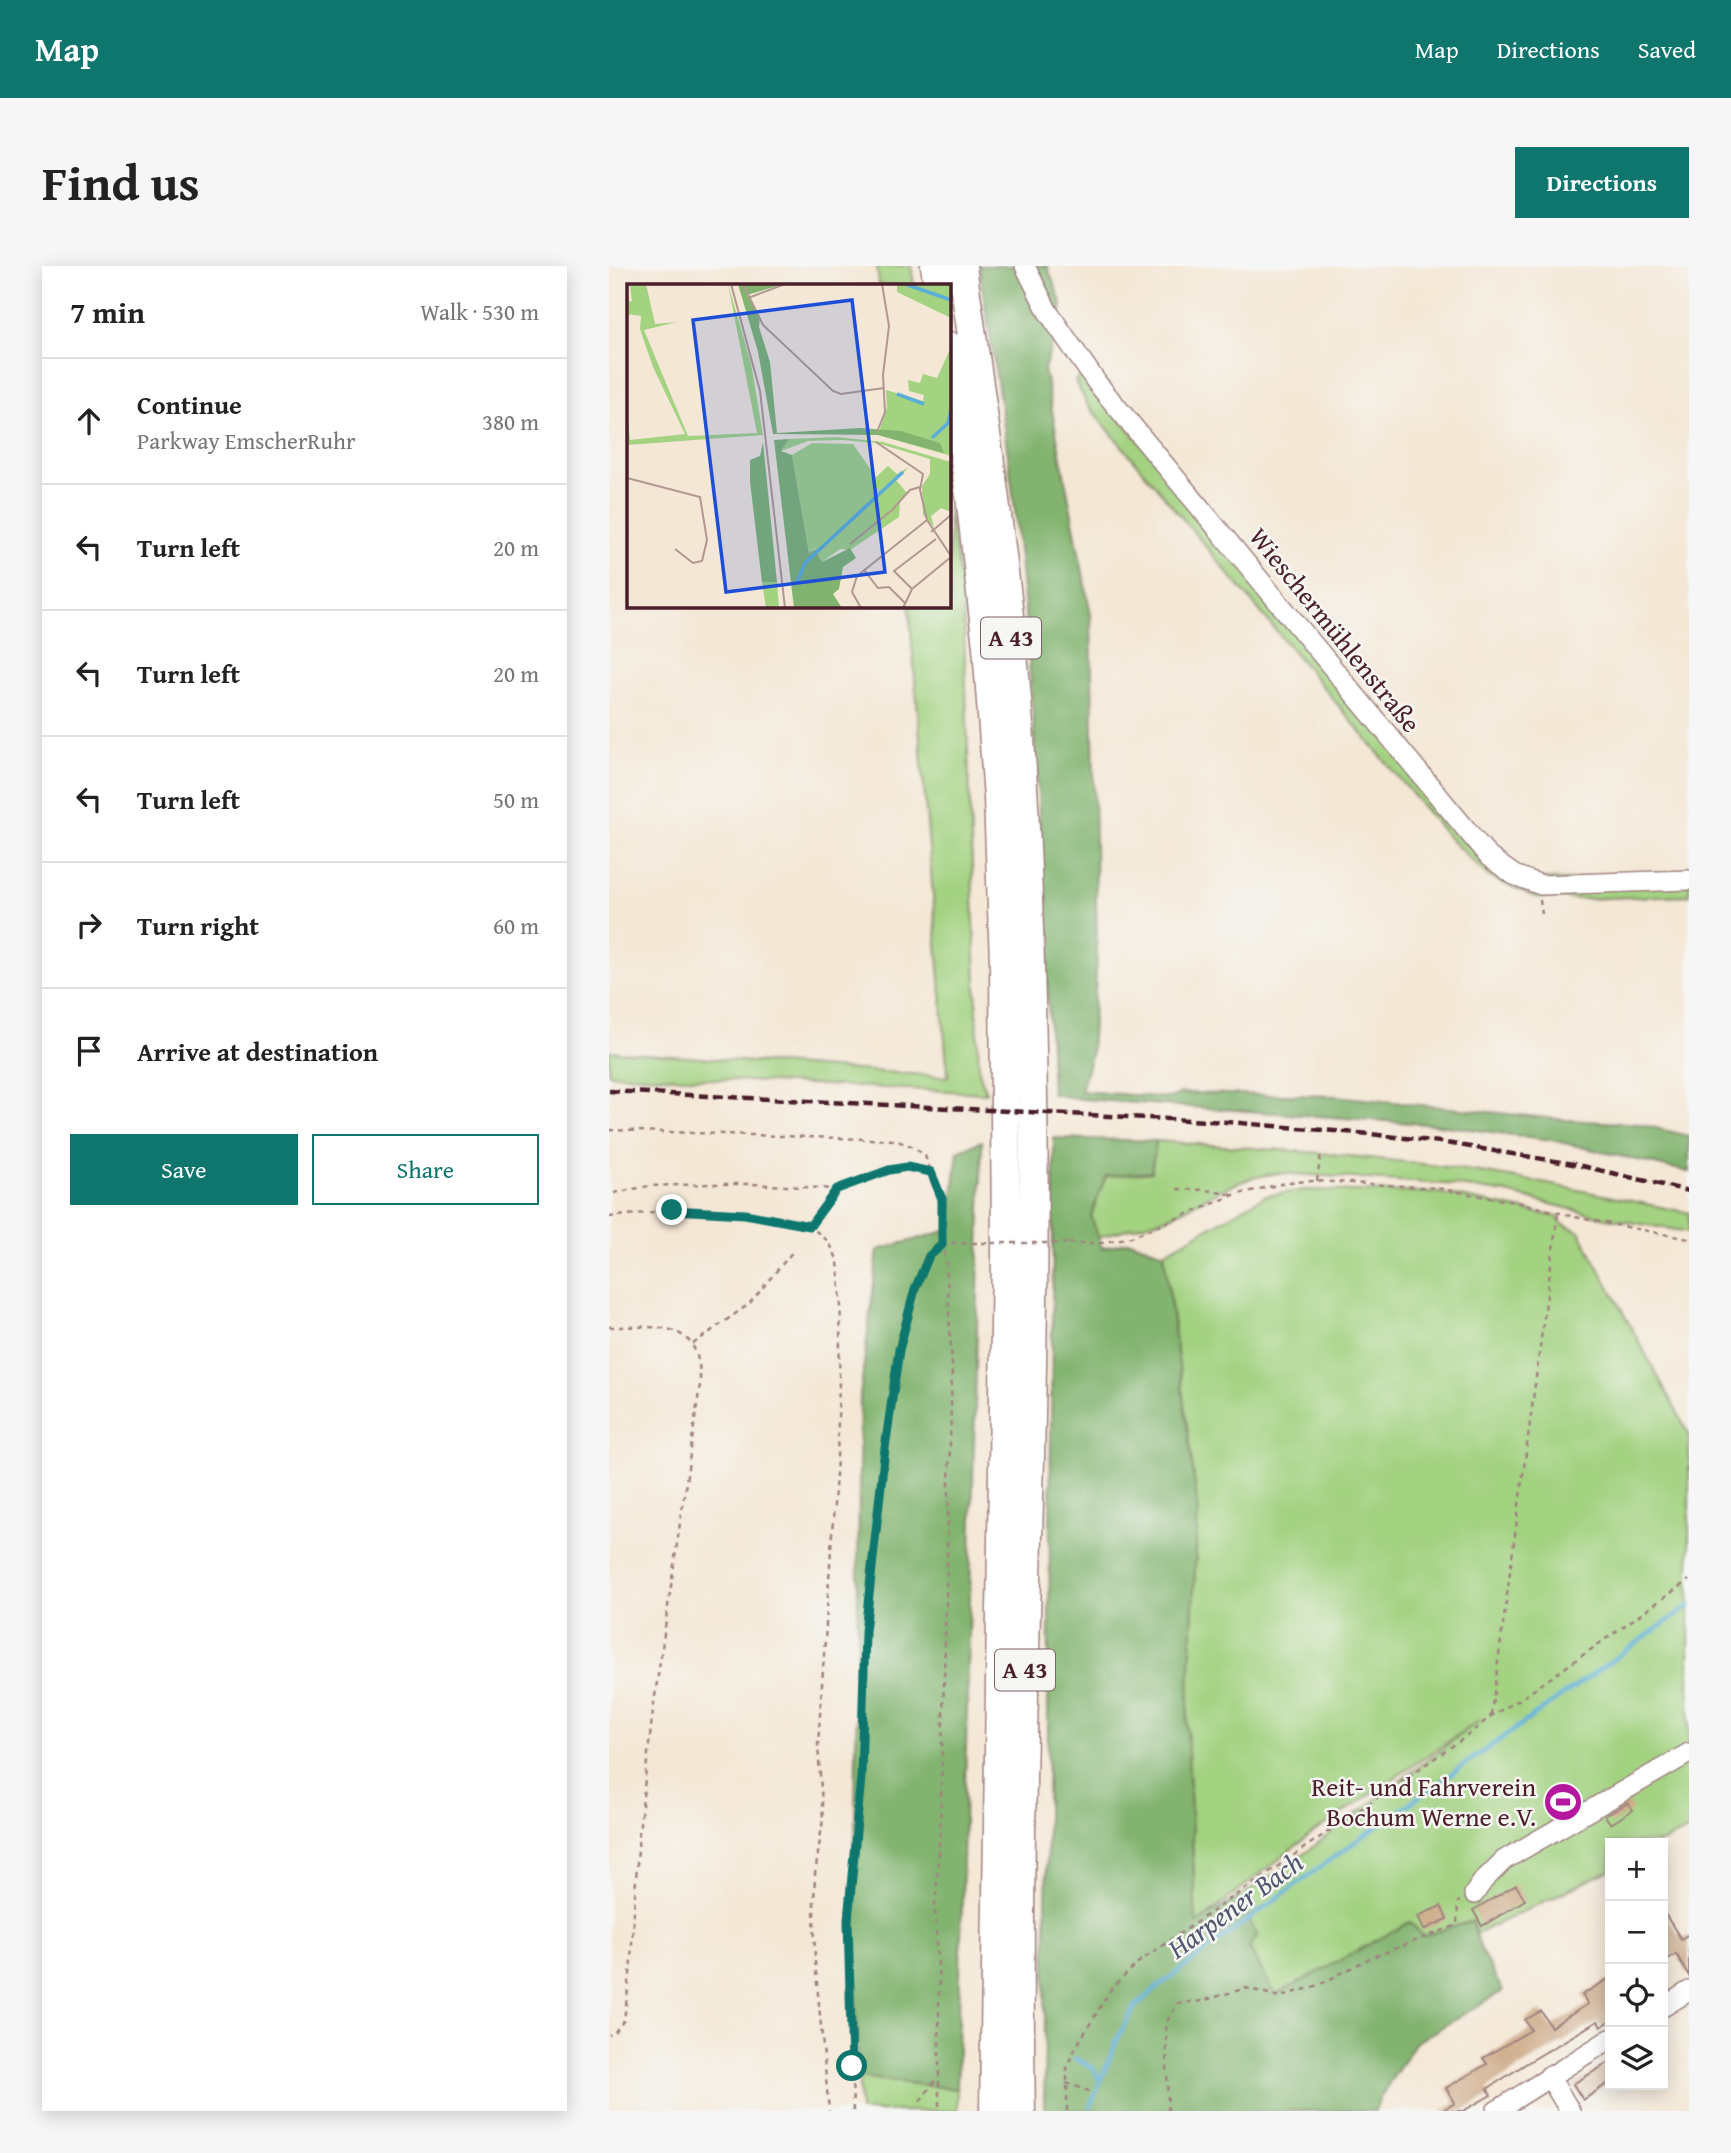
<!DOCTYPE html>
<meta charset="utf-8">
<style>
:root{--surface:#fff;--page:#f6f6f6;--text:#222;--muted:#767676;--line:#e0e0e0;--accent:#0f766e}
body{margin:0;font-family:"Gentium Book Plus",serif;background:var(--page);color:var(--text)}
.controls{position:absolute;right:21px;bottom:21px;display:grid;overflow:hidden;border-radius:0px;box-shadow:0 4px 18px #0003}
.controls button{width:63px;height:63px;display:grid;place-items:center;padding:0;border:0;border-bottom:2px solid var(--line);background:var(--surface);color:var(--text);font:35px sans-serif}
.stop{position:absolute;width:21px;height:21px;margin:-16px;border:5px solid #0f766e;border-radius:50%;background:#fff}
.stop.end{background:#0f766e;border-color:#fff;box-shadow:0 2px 7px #0008}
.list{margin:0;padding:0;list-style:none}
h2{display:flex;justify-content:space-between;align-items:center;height:91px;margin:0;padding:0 28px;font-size:30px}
h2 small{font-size:23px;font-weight:400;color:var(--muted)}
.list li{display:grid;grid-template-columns:46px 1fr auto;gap:21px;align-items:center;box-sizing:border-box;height:126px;padding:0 28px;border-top:2px solid var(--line)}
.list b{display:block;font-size:26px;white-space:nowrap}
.list p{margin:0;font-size:23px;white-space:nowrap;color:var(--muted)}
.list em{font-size:23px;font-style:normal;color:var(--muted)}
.actions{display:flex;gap:14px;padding:21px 28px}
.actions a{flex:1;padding:16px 0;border:2px solid var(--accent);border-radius:0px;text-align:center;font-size:24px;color:var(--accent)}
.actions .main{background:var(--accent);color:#fff}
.icon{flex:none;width:38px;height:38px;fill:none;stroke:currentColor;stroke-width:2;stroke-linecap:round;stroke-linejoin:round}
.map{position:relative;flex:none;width:1080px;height:1845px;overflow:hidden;border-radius:0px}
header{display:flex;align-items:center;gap:42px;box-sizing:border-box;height:98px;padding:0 35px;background:var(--accent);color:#fff}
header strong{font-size:33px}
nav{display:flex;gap:38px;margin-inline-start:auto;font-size:24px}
.intro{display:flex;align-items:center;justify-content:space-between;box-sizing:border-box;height:168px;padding:0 42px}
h1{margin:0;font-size:49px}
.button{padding:18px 32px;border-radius:0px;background:var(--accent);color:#fff;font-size:24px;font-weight:700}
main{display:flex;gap:42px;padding:0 42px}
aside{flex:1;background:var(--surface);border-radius:0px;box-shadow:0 4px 18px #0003}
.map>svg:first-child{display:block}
</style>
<header>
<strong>Map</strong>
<nav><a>Map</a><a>Directions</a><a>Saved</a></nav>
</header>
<div class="intro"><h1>Find us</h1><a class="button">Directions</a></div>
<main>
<aside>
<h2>7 min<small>Walk · 530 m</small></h2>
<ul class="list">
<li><svg class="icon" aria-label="ahead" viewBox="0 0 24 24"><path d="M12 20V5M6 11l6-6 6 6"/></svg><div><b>Continue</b><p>Parkway EmscherRuhr</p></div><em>380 m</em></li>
<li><svg class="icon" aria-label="left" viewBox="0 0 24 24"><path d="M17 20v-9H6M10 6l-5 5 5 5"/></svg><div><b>Turn left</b></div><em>20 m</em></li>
<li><svg class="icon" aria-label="left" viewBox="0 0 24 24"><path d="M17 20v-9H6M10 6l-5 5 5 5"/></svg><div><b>Turn left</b></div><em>20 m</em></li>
<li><svg class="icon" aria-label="left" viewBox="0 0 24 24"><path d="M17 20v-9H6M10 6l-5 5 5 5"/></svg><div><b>Turn left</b></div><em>50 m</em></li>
<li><svg class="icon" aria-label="right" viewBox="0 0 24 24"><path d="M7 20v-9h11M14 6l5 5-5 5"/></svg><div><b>Turn right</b></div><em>60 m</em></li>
<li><svg class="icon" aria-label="arrive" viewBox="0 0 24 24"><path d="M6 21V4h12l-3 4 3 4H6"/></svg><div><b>Arrive at destination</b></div></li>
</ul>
<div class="actions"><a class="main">Save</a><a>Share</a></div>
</aside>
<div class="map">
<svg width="1080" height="1845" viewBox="0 0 1080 1845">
<rect width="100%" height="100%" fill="#f6f6f2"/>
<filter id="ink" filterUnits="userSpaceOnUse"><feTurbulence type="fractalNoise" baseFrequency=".0143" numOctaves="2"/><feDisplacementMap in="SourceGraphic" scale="14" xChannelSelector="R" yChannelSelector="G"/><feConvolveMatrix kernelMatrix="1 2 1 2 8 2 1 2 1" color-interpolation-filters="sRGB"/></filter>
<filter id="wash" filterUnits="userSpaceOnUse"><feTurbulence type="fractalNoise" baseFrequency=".00686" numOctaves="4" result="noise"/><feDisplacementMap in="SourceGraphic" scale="28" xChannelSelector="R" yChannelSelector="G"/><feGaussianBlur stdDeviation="1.57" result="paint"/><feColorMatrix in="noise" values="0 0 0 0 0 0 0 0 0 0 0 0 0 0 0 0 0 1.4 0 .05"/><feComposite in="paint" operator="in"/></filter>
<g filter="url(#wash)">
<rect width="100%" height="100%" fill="#f4e7d5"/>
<path fill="#a3d281" stroke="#767856" stroke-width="2" d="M268 0H302L305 19H270Z
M474 109 903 612 1080 618V629L974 633 926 631 880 611 840 572 478 138 466 115Z
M340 243 354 336 370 805 377 827 0 808V785L339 811 300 340H340Z
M547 875C655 883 764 889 871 906 941 917 1010 932 1080 947V966L997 952 898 927 836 918 669 907 642 912 614 923 558 952 489 971 482 950 497 910 542 906Z
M696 924 831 927 949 951 953 958 970 965 1080 1168V1563L1053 1577H1001V1604L865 1669 863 1655 814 1670 801 1657 667 1729 640 1682 648 1670 630 1631 696 1587 871 1454 701 1569 587 1658 578 1461 589 1243 555 987 656 930Z
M250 1811 348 1823V1845H251Z"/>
<path fill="#82b46f" stroke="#666a4d" stroke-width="2" d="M370 0H438L453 39 447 68 435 103 482 349 488 691 482 789 472 825 561 832 573 827 726 830 958 854 1030 858 1080 870V906L942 874 830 859 473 833 443 828C435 643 428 457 409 273 400 182 384 91 370 0Z
M445 872 547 875 542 906 497 910 482 950 493 982 521 975 555 987 589 1243 578 1461 587 1657 630 1631 648 1670 640 1682 667 1729 801 1656 814 1670 864 1655C867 1681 881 1702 894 1725L806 1777 771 1832 766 1845H435Z
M373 875 348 1823 250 1811 245 1666 251 1130 269 984 340 964 349 885Z"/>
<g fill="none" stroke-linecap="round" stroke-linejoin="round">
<path stroke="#5baed7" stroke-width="4.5" d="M466 1792 484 1802 490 1813
M481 1841 510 1769 526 1741 551 1719 701 1608 1080 1340"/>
</g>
<g id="blocks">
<path fill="#cda885" d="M1019 1537 1024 1544 1002 1558 996 1550Z
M907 1619 916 1634 873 1660 864 1644Z
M832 1640 838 1653 815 1664 809 1650Z
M1054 1645 1072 1673 1080 1668V1710L1067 1688 1054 1696Z
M1001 1712V1755L992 1761 989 1755 918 1797 878 1823 882 1829 854 1845H832L846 1837 837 1822 878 1798 874 1792 922 1764 916 1754 932 1745 942 1761 979 1738 973 1729Z
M1001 1796V1816L974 1834 964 1818Z"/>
</g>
</g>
<g filter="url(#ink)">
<use href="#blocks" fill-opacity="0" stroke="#9f8380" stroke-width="2"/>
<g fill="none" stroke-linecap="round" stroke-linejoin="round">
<defs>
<path id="minor" d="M416 0 439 46 488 117 880 591 905 609 932 619 1080 614
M865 1628 874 1615 895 1594 1080 1487
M1054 1741 1080 1725
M940 1810 961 1845
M887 1845 1001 1773"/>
<path id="highway" d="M326 0 329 19
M353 0C371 126 390 251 403 378 418 528 421 681 424 832 429 1170 405 1507 412 1845
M340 80 361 229 378 381 389 532 395 697 397 988 385 1845"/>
</defs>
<use href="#minor" stroke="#9f8380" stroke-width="22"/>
<use href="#highway" stroke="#9f8380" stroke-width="31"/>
<path stroke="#9f8380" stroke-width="2.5" stroke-dasharray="5 5" stroke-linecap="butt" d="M931 634 933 648
M0 864 286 874 305 881 316 890 333 933 332 971 337 993 343 1100 331 1567 326 1643 330 1720V1845
M708 915 712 887
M568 923 597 924 625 929
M5 927 40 920 98 918H143L228 923 280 904 298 901 322 906
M0 951 63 944 101 945 136 948 201 960 220 976 229 995 232 1036 228 1193 209 1479 214 1553 206 1608 205 1637 206 1696 220 1845
M201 960 228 923
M460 977H491L522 971 625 929 681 916 708 915 827 922 916 938 966 951 1080 973
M0 1061C51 1061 93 1053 91 1119L44 1444 30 1566 21 1709 15 1754 5 1767 0 1769
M84 1078 140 1038 185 984
M882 1449 949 946
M457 1817 480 1825
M311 1835 330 1810
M244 1845 239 1654 252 1511 256 1366 276 1182 291 1084 313 1002 325 983 338 977H353
M458 1845V1802L467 1781 502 1723 531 1695 858 1470 882 1450 916 1430 1080 1314
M559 1845 557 1757 569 1737 593 1735 637 1722 671 1731 710 1719 759 1693 848 1659 849 1636 851 1635"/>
<use href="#minor" stroke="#fff" stroke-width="19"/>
<use href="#highway" stroke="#fff" stroke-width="28"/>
<path stroke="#4a1f2b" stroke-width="4.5" stroke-dasharray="10 5" stroke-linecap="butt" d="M0 825 619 856 761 868 831 876 964 898 1080 925"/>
<path stroke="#9f8380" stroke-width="2.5" stroke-dasharray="5 5" stroke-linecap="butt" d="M353 977H460"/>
</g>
</g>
<g fill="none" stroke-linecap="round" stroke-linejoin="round" filter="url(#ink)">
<path stroke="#0f766e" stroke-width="9" d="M63 944 136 948 201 960 228 923 280 904 298 901 322 906 333 933V979L320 990 306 1023 290 1084 276 1182 256 1366 252 1511 239 1654 243 1800"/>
</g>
<defs>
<symbol id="stadium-disc" viewBox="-11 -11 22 22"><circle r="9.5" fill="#b5179e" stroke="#f6f6f2"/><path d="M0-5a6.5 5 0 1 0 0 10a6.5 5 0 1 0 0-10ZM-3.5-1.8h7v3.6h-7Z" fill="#fff"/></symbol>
</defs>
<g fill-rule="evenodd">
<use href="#stadium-disc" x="932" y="1514" width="44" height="44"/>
</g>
<g text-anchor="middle" stroke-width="5" stroke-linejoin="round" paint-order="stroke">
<g fill="#f6f6f2" stroke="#7e6067" stroke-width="2">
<rect x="372" y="351.5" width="60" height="41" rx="5"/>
<rect x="386" y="1383.5" width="60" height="41" rx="5"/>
</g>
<g font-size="24" font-weight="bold" fill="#4a1f2b">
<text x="402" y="380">A 43</text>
<text x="416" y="1412">A 43</text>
</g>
<g font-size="26" fill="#4a1f2b" stroke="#f6f6f2">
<text transform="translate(726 364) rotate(51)" y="9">Wieschermühlenstraße</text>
</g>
<g font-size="26" fill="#4a1f2b" stroke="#f6f6f2" text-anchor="end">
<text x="927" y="1530">Reit- und Fahrverein<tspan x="927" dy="30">Bochum Werne e.V.</tspan></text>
</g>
<g font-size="28" font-style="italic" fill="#515870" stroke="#f6f6f2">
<text transform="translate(626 1639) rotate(-36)" y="10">Harpener Bach</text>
</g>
</g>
<g transform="translate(18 18)">
<rect width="324" height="324" fill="#f4e7d5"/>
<path d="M8 0H19L28 40 50 38 17 46 61 152 130 149 101 0 124 79 136 151 0 161V127L3 156 58 150 26 83 13 45 14 32 0 30V18L5 17 3 2ZM270 0H324V34L270 8ZM324 63V172L251 151 260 123 259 106 296 117 297 111 282 107 281 96 293 99 296 90 310 94ZM210 153 256 158 324 178V228L314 224 304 232 307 243 296 231 295 202 303 190V175L250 159 215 156 181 157 154 167 162 155ZM185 159 226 160 249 193 261 182 270 190 282 183 269 196 280 209 273 218 272 233 223 266 213 265 195 278 188 264 182 269 165 171ZM135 298H150L152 324H139Z" fill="#a3d281"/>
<path d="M111 0H157L120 11 133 33 132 43 143 78 150 149 233 144 274 147 313 159 317 169 251 151 146 150 131 68ZM162 155 154 167 165 171 182 269 188 265 195 278 223 264 229 274 216 283 212 305 206 310 215 324H167L147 156ZM136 158 150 298H135L123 198V176L133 172Z" fill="#82b46f"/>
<path fill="none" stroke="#5baed7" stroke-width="3.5" d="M278 0 324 16M270 110 297 120M305 154 321 139 324 126M170 298 178 279 276 188"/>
<path fill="none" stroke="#b09791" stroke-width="2" d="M104 0 133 107 158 324M116 0 136 41 206 107 214 110 257 104M121 14 158 0M250 148 258 128 256 91 262 42 255 0M249 158 296 190 293 206 300 236 324 272M0 194 73 213 80 256 75 277 66 279 48 265M304 248 324 231M309 255 267 287 285 305 324 273M223 260 265 226 283 206 293 203M237 286 251 304 262 303 279 320M234 324 225 308 230 292 300 236M276 324 285 305"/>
<path fill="#1d4ed8" fill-opacity="0.15" stroke="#1d4ed8" stroke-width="3.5" d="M225 16 258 288 99 308 66 36Z"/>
<rect width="324" height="324" fill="none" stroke="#4a1f2b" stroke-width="3.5"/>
</g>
</svg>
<div class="controls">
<button>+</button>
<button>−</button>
<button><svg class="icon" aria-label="locate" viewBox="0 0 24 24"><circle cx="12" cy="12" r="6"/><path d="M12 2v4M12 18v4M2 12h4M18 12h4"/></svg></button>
<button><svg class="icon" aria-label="layers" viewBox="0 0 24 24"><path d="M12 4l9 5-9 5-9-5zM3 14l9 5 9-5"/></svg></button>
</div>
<div class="stop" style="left:243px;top:1800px"></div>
<div class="stop end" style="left:63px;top:944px"></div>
</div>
</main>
